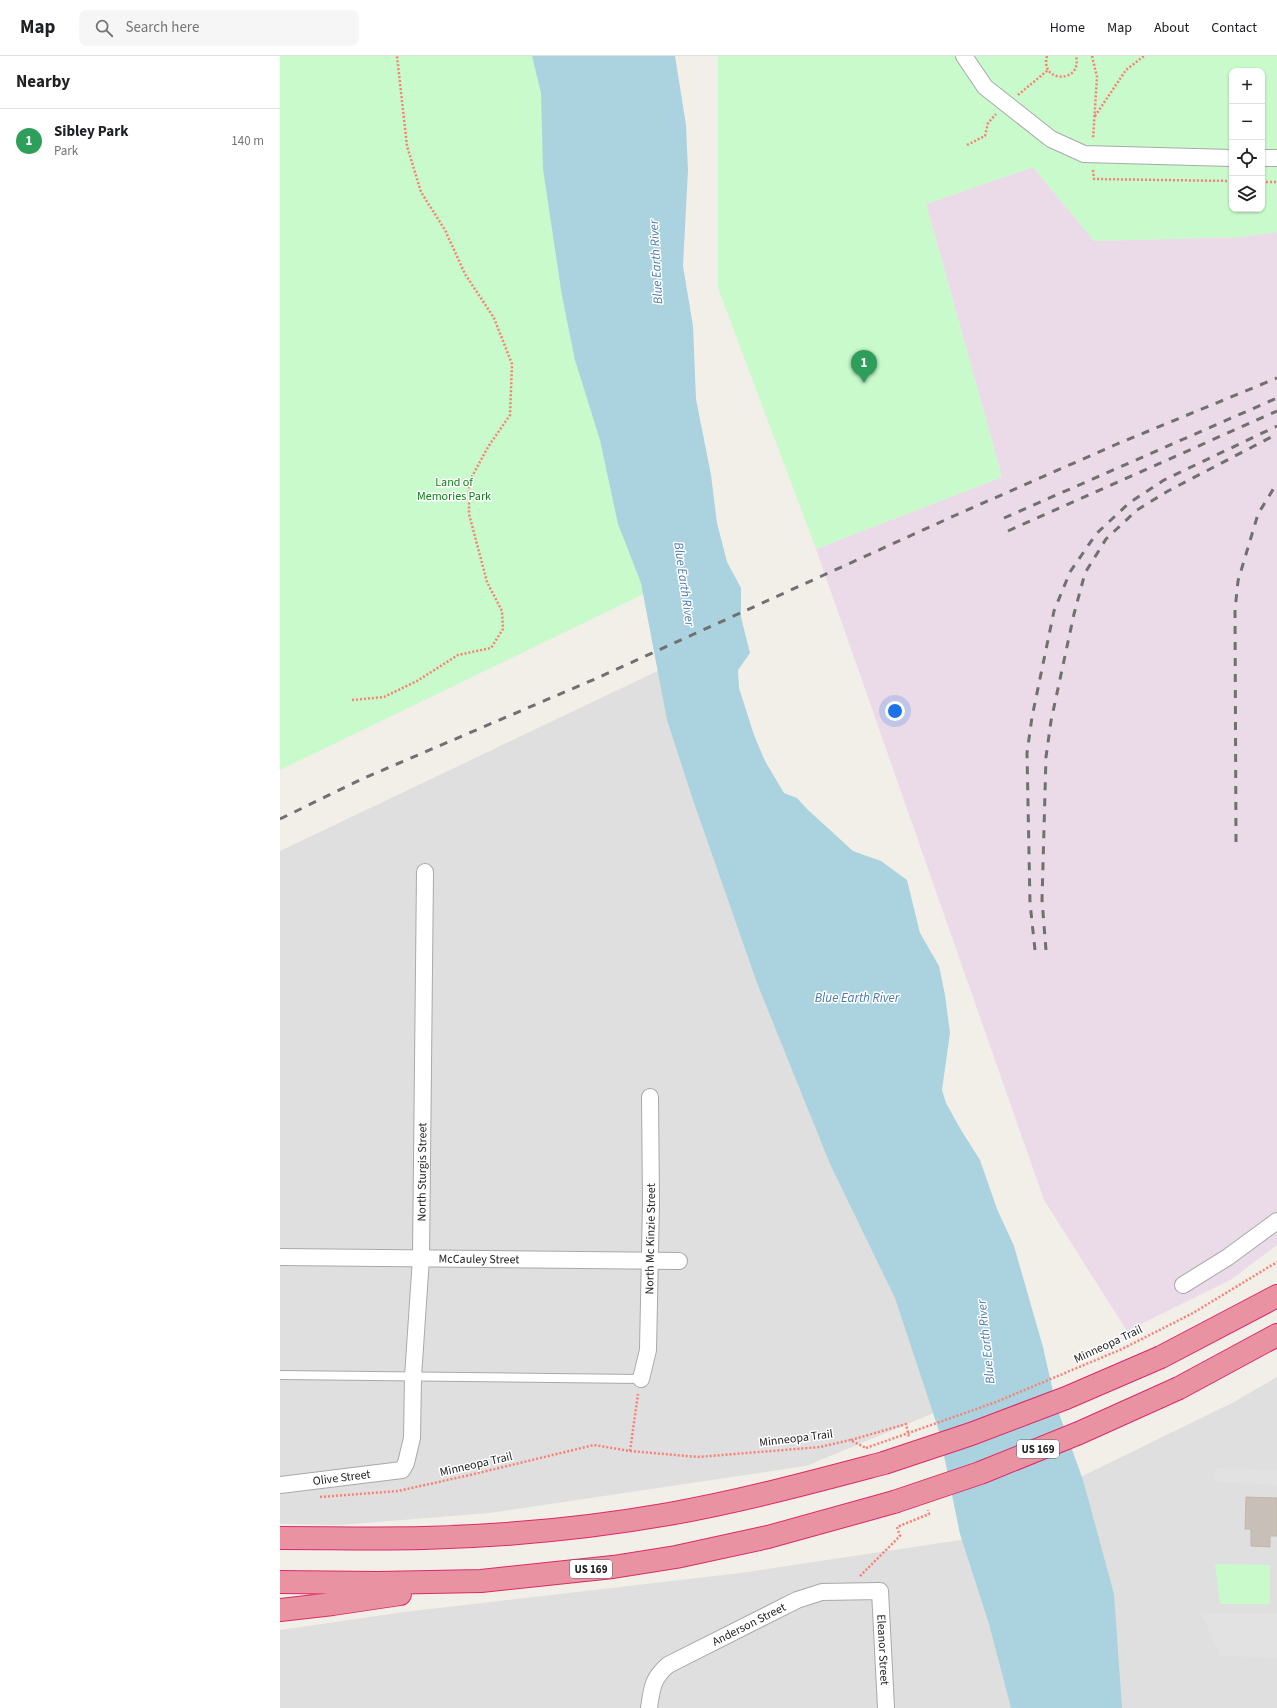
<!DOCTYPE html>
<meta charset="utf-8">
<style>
:root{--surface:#fff;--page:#f6f6f6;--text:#202124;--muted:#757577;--line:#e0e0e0;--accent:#1a73e8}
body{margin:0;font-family:"Source Sans 3",sans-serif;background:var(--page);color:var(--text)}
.controls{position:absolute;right:12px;top:12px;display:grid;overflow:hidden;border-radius:8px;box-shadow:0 1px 3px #0004}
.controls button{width:36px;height:36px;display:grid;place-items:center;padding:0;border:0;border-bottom:1px solid var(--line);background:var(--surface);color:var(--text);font:20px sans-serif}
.you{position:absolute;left:615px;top:655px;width:14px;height:14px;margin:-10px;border:3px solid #fff;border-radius:50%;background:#1a73e8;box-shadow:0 0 0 6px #1a73e833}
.badge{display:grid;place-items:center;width:26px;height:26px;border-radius:50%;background:var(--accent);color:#fff;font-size:13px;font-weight:700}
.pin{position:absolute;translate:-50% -33px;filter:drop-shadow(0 1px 2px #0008)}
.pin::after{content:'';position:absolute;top:21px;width:14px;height:12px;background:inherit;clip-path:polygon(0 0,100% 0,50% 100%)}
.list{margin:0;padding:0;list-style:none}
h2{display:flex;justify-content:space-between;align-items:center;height:52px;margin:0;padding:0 16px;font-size:17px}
h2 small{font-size:13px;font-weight:400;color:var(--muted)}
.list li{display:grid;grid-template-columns:26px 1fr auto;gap:12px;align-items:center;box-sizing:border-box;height:64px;padding:0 16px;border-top:1px solid var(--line)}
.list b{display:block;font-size:15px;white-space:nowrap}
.list p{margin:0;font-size:13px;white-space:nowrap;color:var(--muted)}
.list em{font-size:13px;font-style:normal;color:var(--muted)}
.icon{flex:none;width:22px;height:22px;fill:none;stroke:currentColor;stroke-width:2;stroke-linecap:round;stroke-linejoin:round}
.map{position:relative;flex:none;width:997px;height:1652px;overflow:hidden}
header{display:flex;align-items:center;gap:24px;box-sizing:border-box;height:56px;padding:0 20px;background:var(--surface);border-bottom:1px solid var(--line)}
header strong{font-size:19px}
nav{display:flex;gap:22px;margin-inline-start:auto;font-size:14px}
.search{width:280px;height:36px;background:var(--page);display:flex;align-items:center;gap:10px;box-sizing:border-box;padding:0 14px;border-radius:8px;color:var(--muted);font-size:15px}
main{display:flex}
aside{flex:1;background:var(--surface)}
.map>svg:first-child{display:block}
</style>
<header>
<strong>Map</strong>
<div class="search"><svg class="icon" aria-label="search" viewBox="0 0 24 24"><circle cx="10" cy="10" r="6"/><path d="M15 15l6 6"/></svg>Search here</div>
<nav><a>Home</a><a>Map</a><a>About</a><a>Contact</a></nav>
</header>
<main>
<aside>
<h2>Nearby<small></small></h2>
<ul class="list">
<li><span class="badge" style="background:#2e9e5b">1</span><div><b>Sibley Park</b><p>Park</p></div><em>140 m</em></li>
</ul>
</aside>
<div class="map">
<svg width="997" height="1652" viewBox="0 0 997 1652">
<rect width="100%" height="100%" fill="#f2efe9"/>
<path fill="#e0dfdf" d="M388 610 673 1349 526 1410 209 1457 61 1469 0 1468V795Z
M997 1321V1652H818L780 1431 954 1346Z
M694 1482 744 1652H0V1574L124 1556 460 1517Z"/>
<path fill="#ebdbe8" d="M753 111 814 185 960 181 997 176V1189L952 1223 847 1275 764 1144 536 493 722 421 646 148Z"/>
<path fill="#c8facc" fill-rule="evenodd" d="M0 0H253L376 532 0 714Z
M438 0H997V176L960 181 814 185 753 111 646 148 722 421 536 493 438 232ZM952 15H982V153H952Z
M935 1508 990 1509V1548H940Z"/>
<path fill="#e2e2e2" d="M935 1412 997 1414V1429L934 1426Z
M921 1557H997V1602L940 1600Z"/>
<path fill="#aad3df" d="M252 0H395L406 69 408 114 403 210 413 270 416 343 431 419 437 467 447 506 461 532V561L470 597 458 614 459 632 474 679 485 705 504 737 517 742 527 753 573 795 601 805 627 824 640 877 659 910 665 939 670 977 662 1034 666 1047 681 1074 700 1104 717 1153 734 1190 763 1291 776 1349 803 1424 834 1538 842 1652H731L709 1568 680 1478 659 1375 615 1242 550 1108 477 927 413 744 387 664 361 527 338 468 320 384 295 304 282 240 272 173 263 113 261 37Z"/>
<path fill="#c7bfb8" stroke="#c4b6ab" d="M966 1441 997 1442V1480H990V1491L971 1490V1473H965Z"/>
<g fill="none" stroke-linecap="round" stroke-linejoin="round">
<defs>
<path id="service" d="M0 1319 361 1323"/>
<g id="minor">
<path d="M684 0 705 31 771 83 804 98 952 102"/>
<path d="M982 102H997"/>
<path id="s1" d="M0 1201 399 1205"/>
<path d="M903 1229 948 1201 997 1165"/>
<path id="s2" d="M361 1323 368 1294 371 1147 370 1041"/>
<path id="s3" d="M0 1429 122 1414 126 1407 132 1382 133 1321 141 1202 145 816"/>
<path id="s4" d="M369 1652C372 1632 372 1623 388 1609L517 1544 542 1536 600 1535 606 1652"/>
</g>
<path id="motorway" d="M881 1301 997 1240
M899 1332 997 1279
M0 1482C48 1482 96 1483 144 1482 226 1480 309 1472 389 1458 462 1445 532 1426 604 1407
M0 1526 98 1527 201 1525 333 1511 396 1501 488 1481 614 1446
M0 1554 53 1548 120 1538"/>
</defs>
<use href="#service" stroke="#a9a9a9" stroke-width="10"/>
<use href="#minor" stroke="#a9a9a9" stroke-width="18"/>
<use href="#motorway" stroke="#dc2a67" stroke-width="24"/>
<path stroke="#fa8072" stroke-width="2.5" stroke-dasharray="2 2" stroke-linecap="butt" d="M767 0C759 27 803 28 796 0
M812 0 817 21 813 83
M738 39 768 14
M815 60 846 14 864 0
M687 89 705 80 708 67 716 58
M813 114 814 123 952 125
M982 126H997
M72 644 104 641 137 625 178 599 211 592 223 573 222 555 207 526 189 458V426L208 391 230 359 232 308 214 262 185 218 165 174 141 136 127 90 117 0
M571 1384 626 1368 629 1381
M350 1395 358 1338
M40 1441 118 1435 190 1419 314 1389 350 1395 418 1401 540 1391 570 1384 586 1392
M580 1520 620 1480 617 1471 649 1458 648 1454"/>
<use href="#service" stroke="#fff" stroke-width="8"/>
<use href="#minor" stroke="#fff" stroke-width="16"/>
<use href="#motorway" stroke="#e892a2" stroke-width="22"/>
<path stroke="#707070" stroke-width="3" stroke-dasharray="8 8" stroke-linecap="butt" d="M724 462 997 342
M728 475 997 355
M0 763 82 723 315 623 676 459 837 388 997 322
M956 786 955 554 958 525 978 458 997 427
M755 894 750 847 747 697 752 661 774 555 790 516 816 478 849 447 884 424 997 370
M766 894 762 844 766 701 771 665 794 558 805 517 826 483 857 454 888 435 997 378"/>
<defs>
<path id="motorway-bridge" d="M604 1407 691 1378 786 1342 881 1301
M614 1446 700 1417 799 1377 899 1332"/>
</defs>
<use href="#motorway-bridge" stroke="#dc2a67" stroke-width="24" stroke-linecap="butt"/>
<path stroke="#fa8072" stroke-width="2.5" stroke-dasharray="2 2" stroke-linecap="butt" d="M586 1392 716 1346 842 1293 913 1257 997 1206"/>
<use href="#motorway-bridge" stroke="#e892a2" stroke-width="22"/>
</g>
<g text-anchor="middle" stroke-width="3" stroke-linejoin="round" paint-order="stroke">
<g fill="#fff" stroke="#646464" stroke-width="1">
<rect x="737" y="1384" width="42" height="18" rx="3"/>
<rect x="290" y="1504" width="42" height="18" rx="3"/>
</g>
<g font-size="11" font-weight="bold" fill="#222">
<text x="758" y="1397">US 169</text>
<text x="311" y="1517">US 169</text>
</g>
<g font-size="12" fill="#0c8416" stroke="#fff">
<text x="174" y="430">Land of<tspan x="174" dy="14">Memories Park</tspan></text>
</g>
<g font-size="12" fill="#222" stroke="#fff">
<text dy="4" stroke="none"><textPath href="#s3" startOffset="423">North Sturgis Street</textPath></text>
<text dy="4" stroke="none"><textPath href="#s2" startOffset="141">North Mc Kinzie Street</textPath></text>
<text dy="4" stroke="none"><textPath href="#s1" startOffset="199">McCauley Street</textPath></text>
<text transform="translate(828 1288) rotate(-25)" y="4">Minneopa Trail</text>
<text transform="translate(516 1382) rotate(-7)" y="4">Minneopa Trail</text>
<text transform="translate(196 1408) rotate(-13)" y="4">Minneopa Trail</text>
<text dy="4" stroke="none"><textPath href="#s3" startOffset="62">Olive Street</textPath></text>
<text dy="4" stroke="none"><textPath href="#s4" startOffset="139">Anderson Street</textPath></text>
<text dy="4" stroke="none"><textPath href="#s4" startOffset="336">Eleanor Street</textPath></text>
</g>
<g font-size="13" font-style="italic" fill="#4a7aab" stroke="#fff">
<text transform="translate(375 206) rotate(-93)" y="5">Blue Earth River</text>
<text transform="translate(405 528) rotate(82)" y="5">Blue Earth River</text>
<text x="577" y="946">Blue Earth River</text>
<text transform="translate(705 1286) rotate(-96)" y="5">Blue Earth River</text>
</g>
</g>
</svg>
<div class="controls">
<button>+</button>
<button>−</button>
<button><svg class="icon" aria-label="locate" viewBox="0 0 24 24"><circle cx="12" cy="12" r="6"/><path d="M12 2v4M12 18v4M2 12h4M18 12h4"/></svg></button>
<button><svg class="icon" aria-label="layers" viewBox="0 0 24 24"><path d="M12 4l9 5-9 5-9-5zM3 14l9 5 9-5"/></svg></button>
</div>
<div class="you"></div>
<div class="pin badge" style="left:584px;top:327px;background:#2e9e5b">1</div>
</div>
</main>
